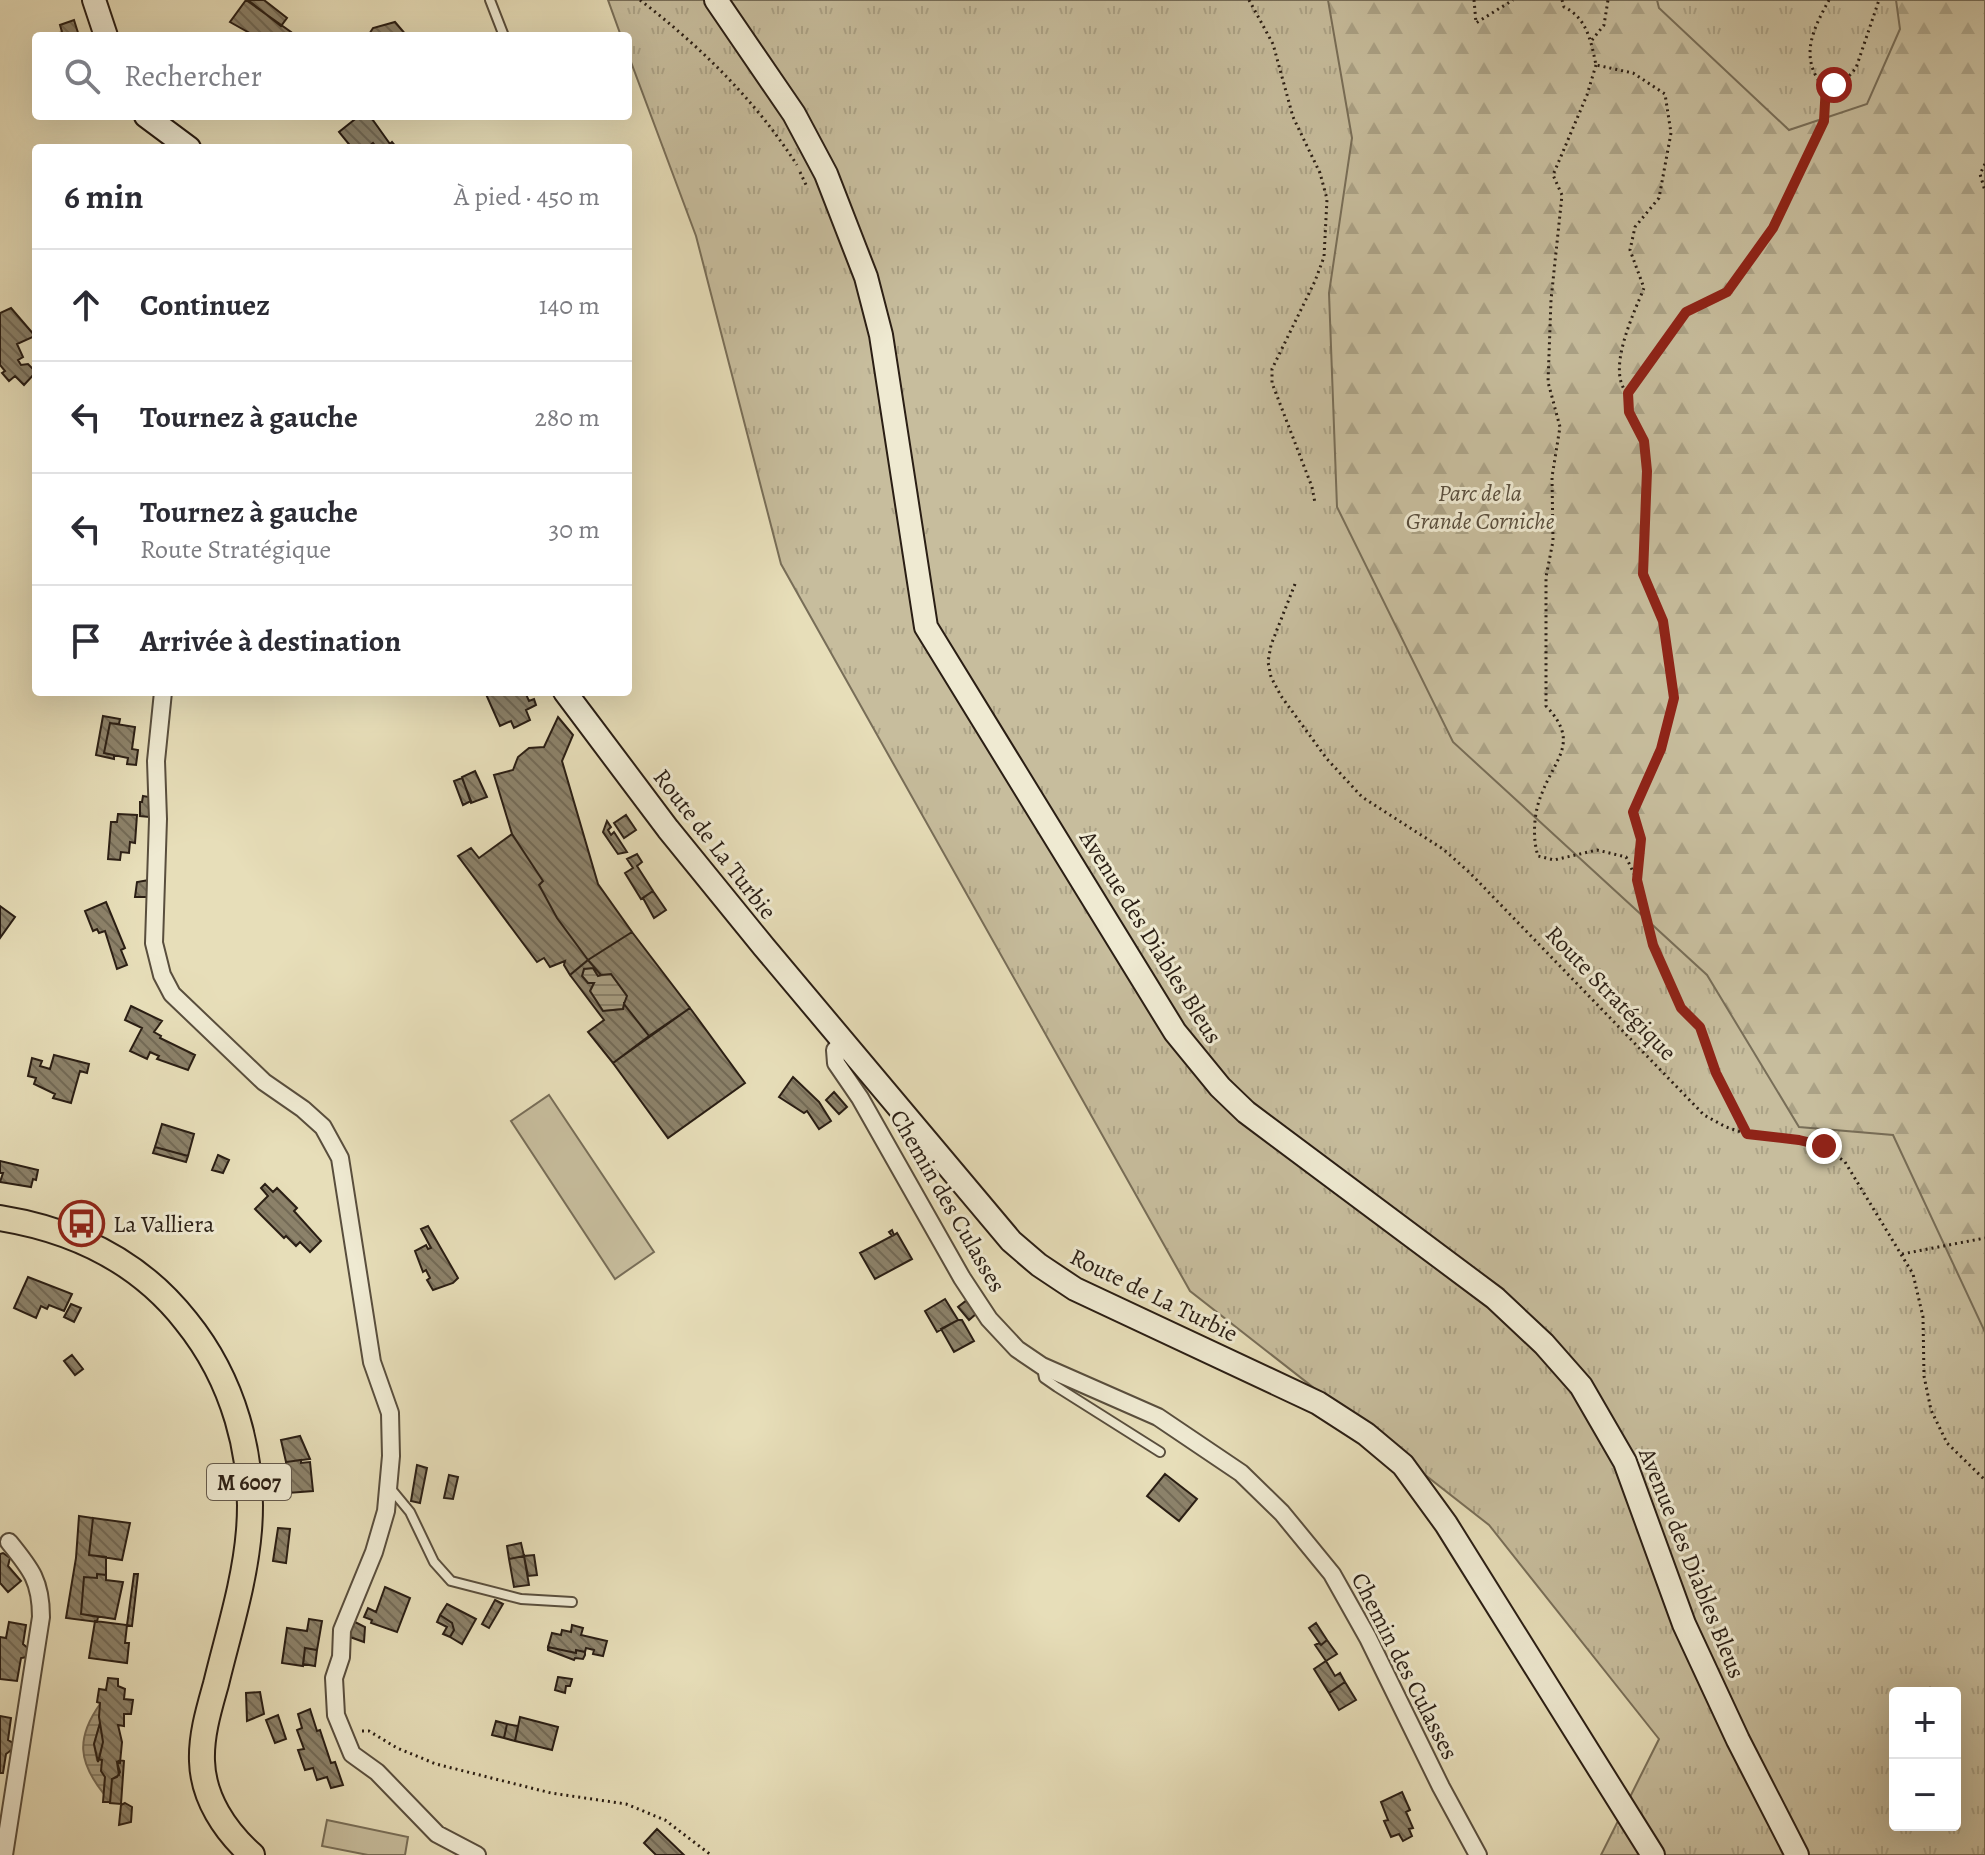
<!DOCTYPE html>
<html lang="fr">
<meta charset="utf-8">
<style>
:root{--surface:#fff;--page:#f7f7f7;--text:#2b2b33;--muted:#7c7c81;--line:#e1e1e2}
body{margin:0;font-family:Alegreya,serif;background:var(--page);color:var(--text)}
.controls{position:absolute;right:24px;bottom:24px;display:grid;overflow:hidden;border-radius:8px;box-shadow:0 8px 32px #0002}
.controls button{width:72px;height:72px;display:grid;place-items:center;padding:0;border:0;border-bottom:2px solid var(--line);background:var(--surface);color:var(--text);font:40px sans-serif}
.stop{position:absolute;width:24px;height:24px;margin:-18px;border:6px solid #8f2418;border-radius:50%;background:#fff}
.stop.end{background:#8f2418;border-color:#fff;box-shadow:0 2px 8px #0008}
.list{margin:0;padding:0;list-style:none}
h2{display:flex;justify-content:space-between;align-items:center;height:104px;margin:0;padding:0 32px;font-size:34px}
h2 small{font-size:26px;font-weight:400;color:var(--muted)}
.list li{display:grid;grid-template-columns:52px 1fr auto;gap:24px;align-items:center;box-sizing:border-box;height:112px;padding:0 32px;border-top:2px solid var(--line)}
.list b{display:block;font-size:30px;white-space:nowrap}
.list p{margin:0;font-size:26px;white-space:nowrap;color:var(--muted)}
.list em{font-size:26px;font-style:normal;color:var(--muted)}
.icon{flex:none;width:44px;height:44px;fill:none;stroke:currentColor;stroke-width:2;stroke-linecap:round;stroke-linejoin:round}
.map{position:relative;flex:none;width:1985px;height:1855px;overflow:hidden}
.search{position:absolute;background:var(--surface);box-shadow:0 8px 32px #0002;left:32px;top:32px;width:600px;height:88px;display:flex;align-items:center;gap:20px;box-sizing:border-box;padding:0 28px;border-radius:8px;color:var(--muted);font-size:30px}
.panel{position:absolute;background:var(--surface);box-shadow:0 8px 32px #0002;left:32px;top:144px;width:600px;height:552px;border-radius:8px}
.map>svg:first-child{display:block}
</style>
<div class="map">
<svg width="1985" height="1855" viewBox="0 0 1985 1855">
<defs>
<pattern id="grass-tufts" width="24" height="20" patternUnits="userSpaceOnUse" patternTransform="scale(2)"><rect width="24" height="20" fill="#c7bd9d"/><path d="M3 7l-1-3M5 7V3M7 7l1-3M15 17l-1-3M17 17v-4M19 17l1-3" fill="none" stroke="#aba286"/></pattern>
<pattern id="forest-firs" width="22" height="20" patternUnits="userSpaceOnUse" patternTransform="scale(2)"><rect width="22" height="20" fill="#c7bd9d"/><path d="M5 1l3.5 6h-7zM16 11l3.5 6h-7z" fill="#aba286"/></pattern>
<pattern id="water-rules" width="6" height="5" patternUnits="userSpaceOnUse" patternTransform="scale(2)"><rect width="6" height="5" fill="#a79d81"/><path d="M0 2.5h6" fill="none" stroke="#887f68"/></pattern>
<pattern id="building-back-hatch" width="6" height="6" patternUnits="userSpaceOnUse" patternTransform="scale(2)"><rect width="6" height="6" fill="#8c826a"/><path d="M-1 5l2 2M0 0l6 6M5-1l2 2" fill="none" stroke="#736a56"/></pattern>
</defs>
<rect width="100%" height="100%" fill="#e7deb9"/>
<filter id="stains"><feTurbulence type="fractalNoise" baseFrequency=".0025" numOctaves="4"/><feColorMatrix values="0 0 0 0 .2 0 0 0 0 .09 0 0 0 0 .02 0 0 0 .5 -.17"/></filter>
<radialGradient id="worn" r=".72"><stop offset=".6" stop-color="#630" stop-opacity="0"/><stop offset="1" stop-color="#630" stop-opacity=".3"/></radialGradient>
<path fill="url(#grass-tufts)" stroke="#786e58" stroke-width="2" fill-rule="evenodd" d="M608 0H1985V1855H1601L1659 1739 1489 1525 1190 1291 781 564 696 236 628 54V36H621ZM1895 1693H1955V1825H1895Z"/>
<path fill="url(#forest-firs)" stroke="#786e58" stroke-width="2" d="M1328 0H1657L1659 8 1789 130 1867 104 1900 29 1896 0H1985V1332L1893 1135 1799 1127 1707 975 1453 742 1337 507 1329 293 1352 138Z"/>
<path fill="#c7bd9d" stroke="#786e58" stroke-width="2" d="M549 1095 654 1252 615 1279 511 1121Z
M327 1820 408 1837 405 1855H368L322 1846Z"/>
<path fill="url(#water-rules)" stroke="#756a55" stroke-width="2" d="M593 968 598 976 611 974 627 996 623 1009 603 1011 590 991 594 983H588L582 976 584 969Z
M100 1704V1723L94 1744 97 1760H102L105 1777 104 1794C78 1762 76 1738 100 1704Z"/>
<path fill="url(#building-back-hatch)" stroke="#2a1e14" stroke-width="2" d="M246 0 291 32 288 36H255L230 22Z
M248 0H264L287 18 281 26Z
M74 20 79 36H53L62 32 60 25Z
M395 22 407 36H368L373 28Z
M359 116H370L390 144 392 142 397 148H377L373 143 367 148H352L339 132Z
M11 308 35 336 17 344 23 357 18 360 21 365 28 364 36 372 24 385 15 376 9 381 2 373 5 371 0 365V313Z
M485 692H525L529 701 534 699 536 705 526 710 530 720 514 728 511 721 500 726Z
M103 716 120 719 119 724 110 723 104 753 114 755V759L96 755Z
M558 717 573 735 562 761 598 884 632 932 588 960 557 918 539 885 543 881 512 834 494 775 513 770 518 757 529 748 544 747Z
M110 723 135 727 132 749 138 750 136 765 127 764 128 758 104 753Z
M475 771 487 797 471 803 462 777Z
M462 778 471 801 463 805 454 781Z
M143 796 149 797V817L140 816V802H142Z
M118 814 137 815 135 843 130 842 129 853 121 852 120 860 108 859 111 822H117Z
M626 815 636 830 624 838 614 823Z
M607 821 611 827 608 830 611 835 614 832 627 852 618 854 603 832Z
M512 834 543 881 539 885 557 918 588 960 570 975 564 965 565 961 550 967 544 958 537 962 458 856 471 848 479 858Z
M637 854 642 862 637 866 653 891 641 899 625 873 633 868 627 859Z
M149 880V897H135L137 882Z
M653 891 666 910 654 918 643 898Z
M106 902 125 948 121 950 127 965 117 969 105 931 99 933 97 929 93 931 85 911Z
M0 906 15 917 0 938Z
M632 932 690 1008 649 1036 624 1004 627 996 611 974 601 975 588 960Z
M588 960 601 975 598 976 593 968 584 969 582 976 588 983H594L590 991 603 1011 623 1009 624 1004 649 1036 613 1063 588 1032 604 1020 570 975Z
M131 1006 162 1021 154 1032 161 1036 160 1038 195 1055 188 1070 157 1059 159 1056 150 1052 147 1059 130 1051 142 1028 125 1020Z
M690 1008 745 1083 668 1138 613 1063Z
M54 1055 89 1064 87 1073 80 1071 71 1103 53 1098 55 1094 34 1084 36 1078 28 1076 32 1058 42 1061 40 1066 50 1069Z
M793 1077 819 1102 831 1121 819 1129 807 1111 804 1113 779 1097Z
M834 1092 847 1107 839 1114 826 1100Z
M162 1124 194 1134 188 1156 155 1147Z
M155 1147 188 1156 186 1162 153 1153Z
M218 1155 229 1160 223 1173 212 1170Z
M0 1161 38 1170 36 1180 33 1179 31 1187 0 1182 3 1173H0Z
M265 1184 273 1192 277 1188 297 1208 294 1211 321 1241 310 1252 300 1242 296 1246 286 1236 284 1238 255 1209 268 1196 261 1188Z
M428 1226 458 1278 453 1283 433 1290 427 1280 430 1278 426 1270 423 1272 415 1251 426 1245 428 1249 431 1248 421 1229Z
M892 1230 894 1235 897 1233 912 1259 875 1279 860 1253 892 1236 889 1232Z
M28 1277 72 1294 64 1311 49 1305 47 1309 41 1306 36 1318 14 1308Z
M945 1299 958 1320 937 1332 925 1311Z
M967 1300 977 1313 969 1320 958 1307Z
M71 1304 81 1308 74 1322 64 1317Z
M958 1320H962L974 1341 954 1352 941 1329Z
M72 1355 83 1369 75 1375 64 1361Z
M300 1436 310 1459 286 1462 281 1440Z
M301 1460V1463L310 1462 313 1491 288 1493 286 1462Z
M417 1465 427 1468 420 1503 411 1501Z
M1165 1474 1197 1499 1179 1521 1147 1496Z
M449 1475 458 1477 453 1499 444 1498Z
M79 1516 93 1518 89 1555 106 1557V1575L97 1574V1578L84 1577 81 1614 98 1617 97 1622 66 1618 76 1558Z
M93 1518 130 1523 122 1560 89 1555Z
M278 1528 290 1529 286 1563 273 1561Z
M521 1543 524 1556 509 1559 507 1546Z
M3 1553 10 1558 8 1566 21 1581 8 1592 0 1583V1554Z
M534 1555 537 1575 528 1576 524 1556Z
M524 1556 529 1585 514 1587 509 1559Z
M97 1574 106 1575V1580L123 1582 115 1619 81 1614 84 1577 97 1578Z
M134 1574H138L132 1626 127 1625Z
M385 1587 410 1598 397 1632 371 1623 372 1620 364 1617 368 1608 376 1612Z
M495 1600 503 1604 489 1628 482 1624Z
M447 1604 476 1619 462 1644 450 1637 454 1630 452 1623 440 1615Z
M440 1615 452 1623 454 1630 450 1637 443 1634 447 1627 437 1622Z
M309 1619 322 1621 317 1650 305 1648 303 1666 282 1663 287 1628 307 1631Z
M351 1620 365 1627 364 1642 350 1637Z
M95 1621 127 1625 125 1643H129L127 1663 89 1658Z
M9 1622 26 1625 23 1644 29 1649 27 1657 21 1658 17 1681 0 1679V1637L6 1638Z
M1316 1623 1327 1640 1321 1645 1309 1628Z
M572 1625 583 1628 581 1635 607 1641 603 1656 593 1654 594 1650 586 1648 585 1652 576 1650V1653L548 1647 552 1633 561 1635 562 1630 571 1632Z
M1327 1640 1337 1654 1326 1661 1315 1645 1319 1643 1321 1645Z
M548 1647 576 1653V1650L585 1652V1655L583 1659 575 1658 574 1660 548 1650Z
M305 1648 317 1650 315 1666 303 1664Z
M1326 1661 1335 1676 1340 1673 1345 1682 1329 1693 1314 1669Z
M558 1677 572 1679 570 1686H566L565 1693 555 1690Z
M108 1678 118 1679V1686L125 1689 124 1699 133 1700 131 1714H124V1726L118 1725 122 1742 120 1763 117 1762 120 1772 117 1777 112 1779 110 1802H103L105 1777 101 1771 102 1760 99 1759 103 1742 99 1717 100 1703 97 1702 99 1689 106 1690Z
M1345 1682 1356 1700 1339 1710 1329 1693Z
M260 1692 264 1714 247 1721 246 1693Z
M310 1709 317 1731 320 1730 331 1763 335 1762 343 1785 331 1788 327 1777 317 1780 313 1768 305 1770 298 1750 304 1749 297 1730 302 1728 298 1714Z
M278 1715 286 1739 275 1743 266 1720Z
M0 1716 11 1718 8 1740 13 1743 14 1748 6 1754 3 1773H0Z
M520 1717 558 1727 552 1750 515 1741Z
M496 1721 507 1724 504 1738 492 1735Z
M100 1723 103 1742 98 1762 94 1744Z
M507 1724 518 1726 515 1741 504 1738Z
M120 1760 124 1761 121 1804 110 1803 112 1779 119 1775 117 1762Z
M1402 1792 1410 1810 1406 1812 1413 1828 1409 1829 1412 1836 1403 1841 1399 1834 1391 1837 1384 1821 1388 1820 1381 1802Z
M125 1803 132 1807 131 1822 119 1825 121 1805Z
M657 1829 684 1855H656L644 1843Z"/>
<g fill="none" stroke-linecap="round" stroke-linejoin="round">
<defs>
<path id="service" d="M490 0 504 36
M1042 1368 1044 1378 1057 1387 1160 1452
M391 1489 410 1512 434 1562 451 1581 521 1599 572 1602"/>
<path id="minor" d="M163 692 156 761 158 819 154 943 162 975 172 994 264 1082 303 1109 323 1127 340 1158 372 1362 390 1413 391 1456 386 1511 374 1552 342 1630 341 1657 334 1678 336 1715 352 1754 377 1772 437 1834 477 1855
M844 1040 835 1050 836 1063 860 1098 962 1278 989 1319 1017 1349 1042 1366 1158 1417 1241 1473 1282 1513 1332 1574 1368 1638 1441 1787 1478 1855
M4 1855 41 1617C41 1581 31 1569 9 1542"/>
<path id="secondary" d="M94 0 106 36
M716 0 794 114 826 174 866 277 881 335 926 627 1175 1032 1220 1087 1246 1112 1495 1298 1544 1344 1581 1386 1625 1462 1684 1624 1738 1740 1797 1855
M146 116 189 148
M565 692 668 829 764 947 1011 1241 1039 1265 1075 1289 1318 1403 1366 1434 1403 1465 1446 1524 1653 1855"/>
<path id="primary" d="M0 1218C74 1230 139 1261 186 1321 233 1379 255 1455 249 1530 245 1582 228 1634 216 1684 209 1709 201 1735 202 1761 203 1798 225 1831 252 1855"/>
</defs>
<use href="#service" stroke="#594e3d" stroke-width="12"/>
<use href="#minor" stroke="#594e3d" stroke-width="20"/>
<use href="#secondary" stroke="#2a1e14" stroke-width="26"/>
<use href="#primary" stroke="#2a1e14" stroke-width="28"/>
<path stroke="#2a1e14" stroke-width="3" stroke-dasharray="2 4" stroke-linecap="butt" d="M640 0C701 47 755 100 797 165
M1249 0 1273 44 1293 117 1320 173 1327 199 1324 257 1315 281 1272 369V383L1312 487 1315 503
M1474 0 1476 23 1513 0
M1562 0 1564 7C1587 18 1591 41 1596 65L1633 73 1665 94 1671 133 1659 198 1635 227 1630 250 1644 288C1634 313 1606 370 1627 393
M1829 0C1815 26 1800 53 1819 81L1834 85 1849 76 1856 68 1879 0
M1592 40 1604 25 1608 0
M1596 65 1587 95 1553 175 1562 195 1551 300 1548 382 1560 427 1552 477 1553 541 1546 577V706C1580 742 1556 757 1542 793 1534 811 1532 837 1538 856L1554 860 1597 850 1626 857 1637 880 1653 945 1681 1008 1700 1027 1716 1073 1747 1133
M1985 164 1980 174 1985 191
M800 172 807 187
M1295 584 1271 645 1268 662 1271 677 1281 696 1327 759 1362 797 1443 849 1470 873 1704 1115 1726 1127 1747 1134 1799 1140 1824 1146 1845 1162 1913 1274 1923 1317 1924 1376 1931 1410 1947 1443 1985 1480
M1637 876 1641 839 1633 812 1661 749 1674 698 1663 621 1643 574 1647 471 1644 441 1629 412 1628 393 1686 312 1727 292 1773 228 1824 121 1826 85
M1902 1254 1985 1238
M362 1731H369L397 1748 436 1764 551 1793 626 1804 665 1820 711 1855"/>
<use href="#service" stroke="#efead2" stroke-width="8"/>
<use href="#minor" stroke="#efead2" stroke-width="16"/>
<use href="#secondary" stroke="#efead2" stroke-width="22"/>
<use href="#primary" stroke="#e7deb9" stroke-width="24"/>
</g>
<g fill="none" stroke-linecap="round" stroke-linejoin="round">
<path stroke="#8f2418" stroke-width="10" d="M1824 1146 1799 1140 1747 1134 1716 1073 1700 1027 1681 1008 1653 945 1637 880 1641 839 1633 812 1661 749 1674 698 1663 621 1643 574 1647 471 1644 441 1629 412 1628 393 1686 312 1727 292 1773 228 1824 121 1826 85H1834"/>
</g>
<defs>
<symbol id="bus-ring" viewBox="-11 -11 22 22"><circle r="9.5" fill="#efead2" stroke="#8f2418" stroke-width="1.5"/><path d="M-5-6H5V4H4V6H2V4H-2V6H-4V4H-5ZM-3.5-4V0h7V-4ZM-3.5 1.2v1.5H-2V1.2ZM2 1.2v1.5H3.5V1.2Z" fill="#8f2418"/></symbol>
</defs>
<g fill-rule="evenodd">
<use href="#bus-ring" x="56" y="1198" width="51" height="51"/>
</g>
<g text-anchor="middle" stroke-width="6" stroke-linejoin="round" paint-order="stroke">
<rect fill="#efead2" stroke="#655b4d" stroke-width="2" x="207" y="1464" width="84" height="36" rx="6"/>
<g font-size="22" font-weight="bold" fill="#2a1e14">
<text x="249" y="1490">M 6007</text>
</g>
<g font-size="24" font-style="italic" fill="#594e3d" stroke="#efead2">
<text x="1480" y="501">Parc de la<tspan x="1480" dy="28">Grande Corniche</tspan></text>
</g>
<g font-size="24" fill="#2a1e14" stroke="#efead2">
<text transform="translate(715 844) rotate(52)" y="8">Route de La Turbie</text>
<text transform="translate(1151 937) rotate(58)" y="8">Avenue des Diables Bleus</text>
<text transform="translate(1611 993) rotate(46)" y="8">Route Stratégique</text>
<text transform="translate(948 1201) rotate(60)" y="8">Chemin des Culasses</text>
<text transform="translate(1154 1295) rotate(26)" y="8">Route de La Turbie</text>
<text transform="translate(1692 1563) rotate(68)" y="8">Avenue des Diables Bleus</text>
<text transform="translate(1405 1666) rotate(63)" y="8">Chemin des Culasses</text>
</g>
<g font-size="24" fill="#2a1e14" stroke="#efead2" text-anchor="start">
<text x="113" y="1232">La Valliera</text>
</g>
</g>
<rect width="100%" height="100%" filter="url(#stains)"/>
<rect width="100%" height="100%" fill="url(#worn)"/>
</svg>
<div class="controls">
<button>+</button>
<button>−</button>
</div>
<div class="stop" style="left:1834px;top:85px"></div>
<div class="stop end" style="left:1824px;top:1146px"></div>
<div class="search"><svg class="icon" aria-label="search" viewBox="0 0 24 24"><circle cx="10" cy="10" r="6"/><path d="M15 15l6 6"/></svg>Rechercher</div>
<section class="panel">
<h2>6 min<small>À pied · 450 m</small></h2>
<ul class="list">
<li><svg class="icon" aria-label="ahead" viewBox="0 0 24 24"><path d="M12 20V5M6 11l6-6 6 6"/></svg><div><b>Continuez</b></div><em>140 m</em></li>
<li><svg class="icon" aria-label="left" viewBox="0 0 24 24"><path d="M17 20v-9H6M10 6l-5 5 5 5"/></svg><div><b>Tournez à gauche</b></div><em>280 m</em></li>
<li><svg class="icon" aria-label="left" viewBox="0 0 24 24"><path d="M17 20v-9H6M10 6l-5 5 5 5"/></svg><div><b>Tournez à gauche</b><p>Route Stratégique</p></div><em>30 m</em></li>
<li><svg class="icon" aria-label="arrive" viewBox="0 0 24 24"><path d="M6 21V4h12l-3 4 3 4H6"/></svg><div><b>Arrivée à destination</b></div></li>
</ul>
</section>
</div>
